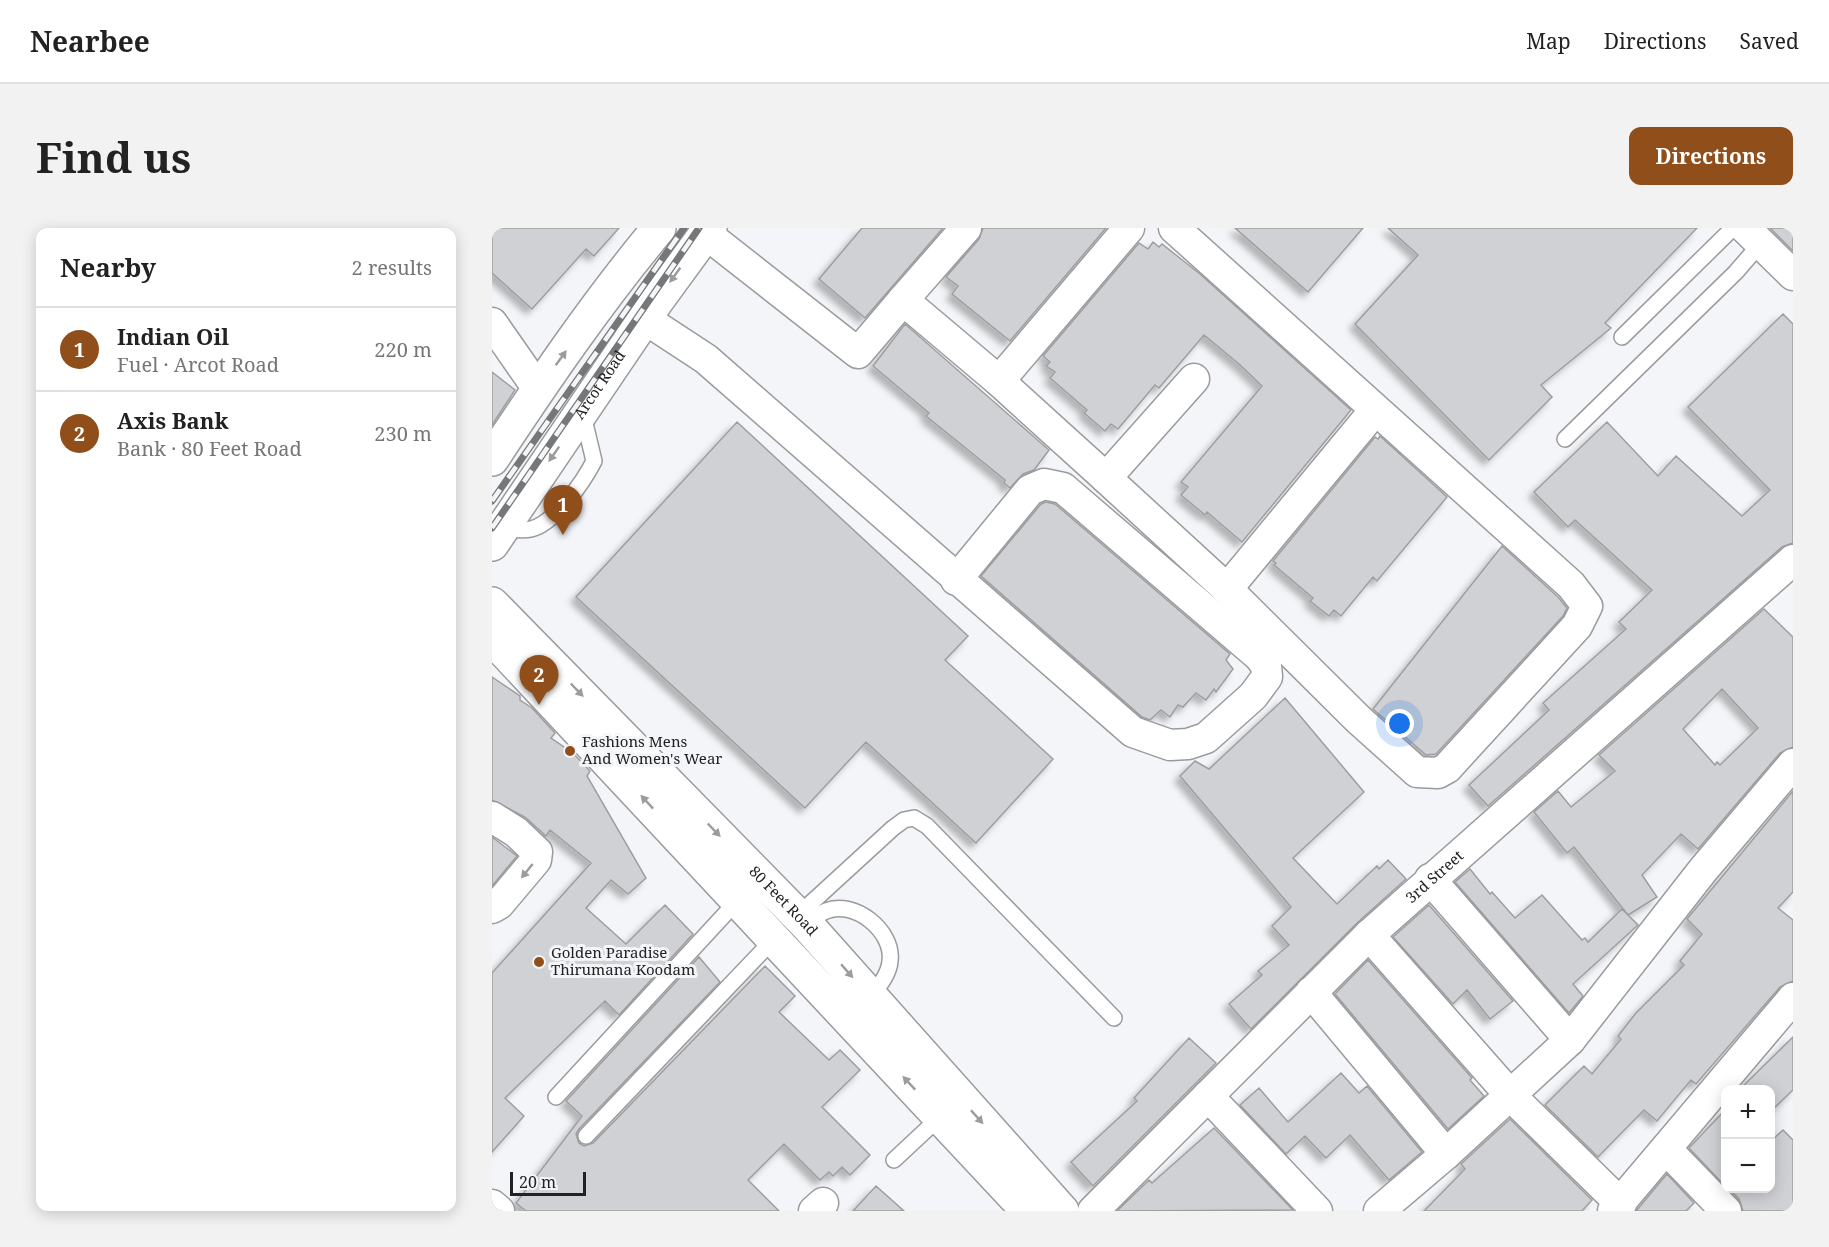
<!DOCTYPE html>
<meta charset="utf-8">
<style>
:root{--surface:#fff;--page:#f2f2f2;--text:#222;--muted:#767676;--line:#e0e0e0;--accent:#8f4e1a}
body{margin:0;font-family:"Noto Serif",serif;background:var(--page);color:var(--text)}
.controls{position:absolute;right:18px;bottom:18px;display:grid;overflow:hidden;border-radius:12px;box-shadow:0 3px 15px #0003}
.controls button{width:54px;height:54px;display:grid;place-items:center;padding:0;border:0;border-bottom:2px solid var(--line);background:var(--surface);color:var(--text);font:30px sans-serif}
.scale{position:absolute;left:18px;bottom:15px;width:76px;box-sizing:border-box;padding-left:6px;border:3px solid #222223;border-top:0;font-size:16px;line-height:21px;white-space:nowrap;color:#222223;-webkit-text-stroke:4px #f4f5f8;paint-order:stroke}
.you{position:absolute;left:908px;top:496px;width:21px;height:21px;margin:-15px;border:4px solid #fff;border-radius:50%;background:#1a73e8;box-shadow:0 0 0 9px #1a73e833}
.badge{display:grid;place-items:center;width:39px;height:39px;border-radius:50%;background:var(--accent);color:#fff;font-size:20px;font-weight:700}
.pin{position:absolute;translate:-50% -50px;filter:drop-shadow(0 2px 3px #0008)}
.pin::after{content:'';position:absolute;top:32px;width:21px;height:18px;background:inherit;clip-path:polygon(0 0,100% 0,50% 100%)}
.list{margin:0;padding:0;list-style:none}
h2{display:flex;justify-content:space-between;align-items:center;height:78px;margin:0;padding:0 24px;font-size:26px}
h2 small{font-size:20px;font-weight:400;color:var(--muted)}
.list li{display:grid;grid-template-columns:39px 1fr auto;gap:18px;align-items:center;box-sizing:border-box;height:84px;padding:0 24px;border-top:2px solid var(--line)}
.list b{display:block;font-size:22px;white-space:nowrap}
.list p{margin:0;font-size:20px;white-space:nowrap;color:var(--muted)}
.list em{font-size:20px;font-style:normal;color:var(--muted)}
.map{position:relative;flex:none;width:1301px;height:983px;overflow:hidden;border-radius:12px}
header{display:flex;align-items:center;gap:36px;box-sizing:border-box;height:84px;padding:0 30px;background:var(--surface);border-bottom:2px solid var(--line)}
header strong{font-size:28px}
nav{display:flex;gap:33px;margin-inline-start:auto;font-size:21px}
.intro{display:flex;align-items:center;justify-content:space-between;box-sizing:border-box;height:144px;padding:0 36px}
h1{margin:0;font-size:42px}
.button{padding:15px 27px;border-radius:12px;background:var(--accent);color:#fff;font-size:21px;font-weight:700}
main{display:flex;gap:36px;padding:0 36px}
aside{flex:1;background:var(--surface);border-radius:12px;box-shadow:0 3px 15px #0003}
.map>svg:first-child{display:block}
</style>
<header>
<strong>Nearbee</strong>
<nav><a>Map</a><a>Directions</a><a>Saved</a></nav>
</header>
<div class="intro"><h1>Find us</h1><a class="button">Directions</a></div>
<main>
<aside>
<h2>Nearby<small>2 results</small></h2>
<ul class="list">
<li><span class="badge">1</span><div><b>Indian Oil</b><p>Fuel · Arcot Road</p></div><em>220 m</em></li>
<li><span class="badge">2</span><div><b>Axis Bank</b><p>Bank · 80 Feet Road</p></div><em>230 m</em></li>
</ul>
</aside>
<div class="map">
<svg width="1301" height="983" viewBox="0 0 1301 983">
<defs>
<filter id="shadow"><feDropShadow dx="-5.5" dy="5.5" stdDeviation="3" flood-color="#0004"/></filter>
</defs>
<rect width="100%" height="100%" fill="#f4f5f8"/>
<path fill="#d0d1d4" stroke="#9e9ea1" stroke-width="1.5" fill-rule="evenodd" filter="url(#shadow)" d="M0 0H127L102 28 94 21 40 81 0 45Z
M370 0H451L373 90 327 51Z
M491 0H614L518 113 460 66 466 58 454 49 487 11Z
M743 0H871L816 64Z
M896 0H1205L1113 95 1119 100 1049 157 1060 169 997 232 863 96 926 27Z
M1278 0H1301V23Z
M661 14 667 19 670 16 708 46 859 182 750 314 715 284 713 287 689 267 696 259 689 254 770 158 747 136 712 107 667 160 663 157 626 201 619 196 613 203 592 185 595 182 558 150 563 144 554 138 558 134 551 128 647 15 656 21Z
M1291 86 1301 96V315L1290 319 996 578 977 557 1057 482 1051 475 1134 401 1127 394 1160 362 1083 292 1076 299 1042 264 1115 194 1166 248 1184 228 1250 288 1278 262 1196 179Z
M413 96 557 222 542 242 531 246 518 260 512 255 513 252 434 188 437 185 381 138Z
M0 144 23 162 0 197Z
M245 194 476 408 453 432 561 531 484 615 374 514 313 580 84 369Z
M888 208 955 269 885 353 881 349 849 388 842 382 837 388 818 373 821 370 782 337 784 335 781 333 883 209 886 211Z
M554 274 563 276 738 426 734 432 741 441 724 464 722 461 714 472 704 465 691 479 686 477 678 489 669 482 658 492 650 489 489 348 549 276Z
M1010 318 1066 369 1075 380 1071 388 944 526 934 527 881 481Z
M1272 381 1301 409V519L1288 525 1206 621 1189 606 1150 647 1165 669 1136 687 1082 619 1075 625 1042 584 1066 563 1079 579 1123 543 1107 527ZM1230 461 1266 500 1228 537 1225 534 1223 537 1191 501Z
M0 449 28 468V472L40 480 63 505 59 510 81 525 98 543 95 548 154 650 136 666 119 652 94 680 134 716 173 677 201 706 127 787 113 773 13 870 32 888 0 924V745L99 635 58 602 54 608 33 589 0 572Z
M793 470 872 564 801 630 845 676 885 638 887 641 896 632 914 651 865 695 759 801 737 776 770 747 766 743 797 717 780 698 799 679 688 548 703 533 717 541Z
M1301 563V664L1286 680 1301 692V753L1288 759 1204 856 1199 852 1165 893 1152 882 1106 929 1053 877 1092 838 1100 846 1129 811 1126 808 1144 785 1192 737 1188 733 1210 706 1195 691Z
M0 609 25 628 0 658Z
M978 641 998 666 1000 664 1023 690 1050 667 1090 712 1093 710 1096 714 1130 681 1146 697 1081 756 1091 768 1077 785 963 654Z
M937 677 1021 773 998 791 975 762 961 776 901 709Z
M207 729 228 754 87 901 84 906 87 915 92 918 101 915 273 738 303 768 287 784 337 832 348 822 368 842 330 879 378 927 358 947 350 939 341 948 337 944 328 952 292 916 256 952 287 983H34L24 975 90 888 74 873Z
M876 732 980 850 978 852 992 868 956 901 843 766Z
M1301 809V862L1278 884V861H1248Z
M697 810 724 835 601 958 579 934 645 873 642 870Z
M849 845 867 865 875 858 930 924 897 952 858 907 834 930 813 908 794 926 748 877 767 860 796 894Z
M1233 882V958L1197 920Z
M1018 891 1100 972 1090 983H932L973 941 969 936Z
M722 900 801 982 625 983 657 952 660 955Z
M1291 902 1301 912V983H1251L1247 971 1236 960H1278V914Z
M1175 946 1202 975 1194 983H1144Z
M384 958 412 983H361Z"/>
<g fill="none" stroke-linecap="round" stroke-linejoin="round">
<defs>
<path id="service" d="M1130 109 1241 0
M1073 211 1244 44 1269 15
M11 300C19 301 30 303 39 301 62 296 92 253 102 233L91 187
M306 687 401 600 412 592 422 590 435 598 622 790
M316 698C321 693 327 685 334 683 362 671 402 703 398 733 397 747 386 759 378 769
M64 869 247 671
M94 908 282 711
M402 932 448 889"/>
<g id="minor">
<path d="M682 0 1079 357 1095 378 1085 398 955 540 946 545 925 544 867 492 735 361 614 250 702 151"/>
<path d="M1253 0 1301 47"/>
<path d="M213 5 366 125 411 72 507 153 614 250"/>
<path d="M411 72 474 0"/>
<path d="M153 91 214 131 641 504 678 517 696 516 714 510 761 468 775 449 774 437 767 428 571 260 552 256 538 262 464 352"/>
<path d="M0 95 46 161"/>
<path d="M507 153 637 0"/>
<path d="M735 361 883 182"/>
<path d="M0 589 24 604 45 624 44 632 7 676 0 680"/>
<path d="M938 651 1078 812"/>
<path d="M877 707 1019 868 1129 976"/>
<path d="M819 764 954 926"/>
<path d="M716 868 825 983"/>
<path d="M1175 922 1234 983"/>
<path d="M0 977 7 983"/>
<path d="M322 983 331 975"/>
<path id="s1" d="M601 983 877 707 1301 332"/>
<path d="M887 983 954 926 1078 812 1211 642 1301 536"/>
<path d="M1121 983 1301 770"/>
</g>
<g id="tertiary">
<path id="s2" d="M0 376 316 698 570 983"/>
<path d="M0 410 536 983"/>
</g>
<g id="primary">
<path d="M0 231C52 152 106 73 167 0"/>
<path id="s3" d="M0 316 164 74 218 0"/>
</g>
</defs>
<use href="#service" stroke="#9a9b9e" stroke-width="18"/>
<use href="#minor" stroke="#9a9b9e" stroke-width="33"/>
<use href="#tertiary" stroke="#9a9b9e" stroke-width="36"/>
<use href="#primary" stroke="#9a9b9e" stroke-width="36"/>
<use href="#service" stroke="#fff" stroke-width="15"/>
<use href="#minor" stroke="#fff" stroke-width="30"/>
<use href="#tertiary" stroke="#fff" stroke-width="33"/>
<use href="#primary" stroke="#fff" stroke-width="33"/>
<defs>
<path id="rail" d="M0 273 192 0
M0 300 207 0"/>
</defs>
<use href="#rail" stroke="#767779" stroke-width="7"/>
<use href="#rail" stroke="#f4f5f8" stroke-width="4.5" stroke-dasharray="14" stroke-linecap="butt"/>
</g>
<defs><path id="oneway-solid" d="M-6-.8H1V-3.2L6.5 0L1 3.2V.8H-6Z" transform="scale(1.5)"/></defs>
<g fill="#9c9c9c">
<use href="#oneway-solid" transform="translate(183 47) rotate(126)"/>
<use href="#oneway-solid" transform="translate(69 130) rotate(-54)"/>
<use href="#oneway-solid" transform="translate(62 226) rotate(125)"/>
<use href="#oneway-solid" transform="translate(85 462) rotate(46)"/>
<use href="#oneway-solid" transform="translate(155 574) rotate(-133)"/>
<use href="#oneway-solid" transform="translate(222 602) rotate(46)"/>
<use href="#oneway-solid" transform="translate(35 643) rotate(129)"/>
<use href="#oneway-solid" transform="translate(355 743) rotate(49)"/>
<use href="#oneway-solid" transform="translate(417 855) rotate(-133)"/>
<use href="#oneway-solid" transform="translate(485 889) rotate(48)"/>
</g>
<g fill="#8f4e1a" stroke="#f4f5f8" stroke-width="2">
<circle cx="78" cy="523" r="6"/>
<circle cx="47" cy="734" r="6"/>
</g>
<g text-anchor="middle" stroke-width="6" stroke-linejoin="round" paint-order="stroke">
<g font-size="15" fill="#222223" stroke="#f4f5f8">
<text dy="5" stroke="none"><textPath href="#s3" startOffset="192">Arcot Road</textPath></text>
<text dy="5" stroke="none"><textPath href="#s1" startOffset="478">3rd Street</textPath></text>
<text dy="5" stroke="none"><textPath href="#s2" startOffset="416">80 Feet Road</textPath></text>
</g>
<g font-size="15" fill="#222223" stroke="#f4f5f8" text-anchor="start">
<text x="90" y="519">Fashions Mens<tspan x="90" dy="17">And Women's Wear</tspan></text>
<text x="59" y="730">Golden Paradise<tspan x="59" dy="17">Thirumana Koodam</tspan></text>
</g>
</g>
</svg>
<div class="controls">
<button>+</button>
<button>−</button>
</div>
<div class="scale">20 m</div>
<div class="you"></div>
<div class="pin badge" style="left:71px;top:307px">1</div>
<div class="pin badge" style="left:47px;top:477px">2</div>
</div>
</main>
